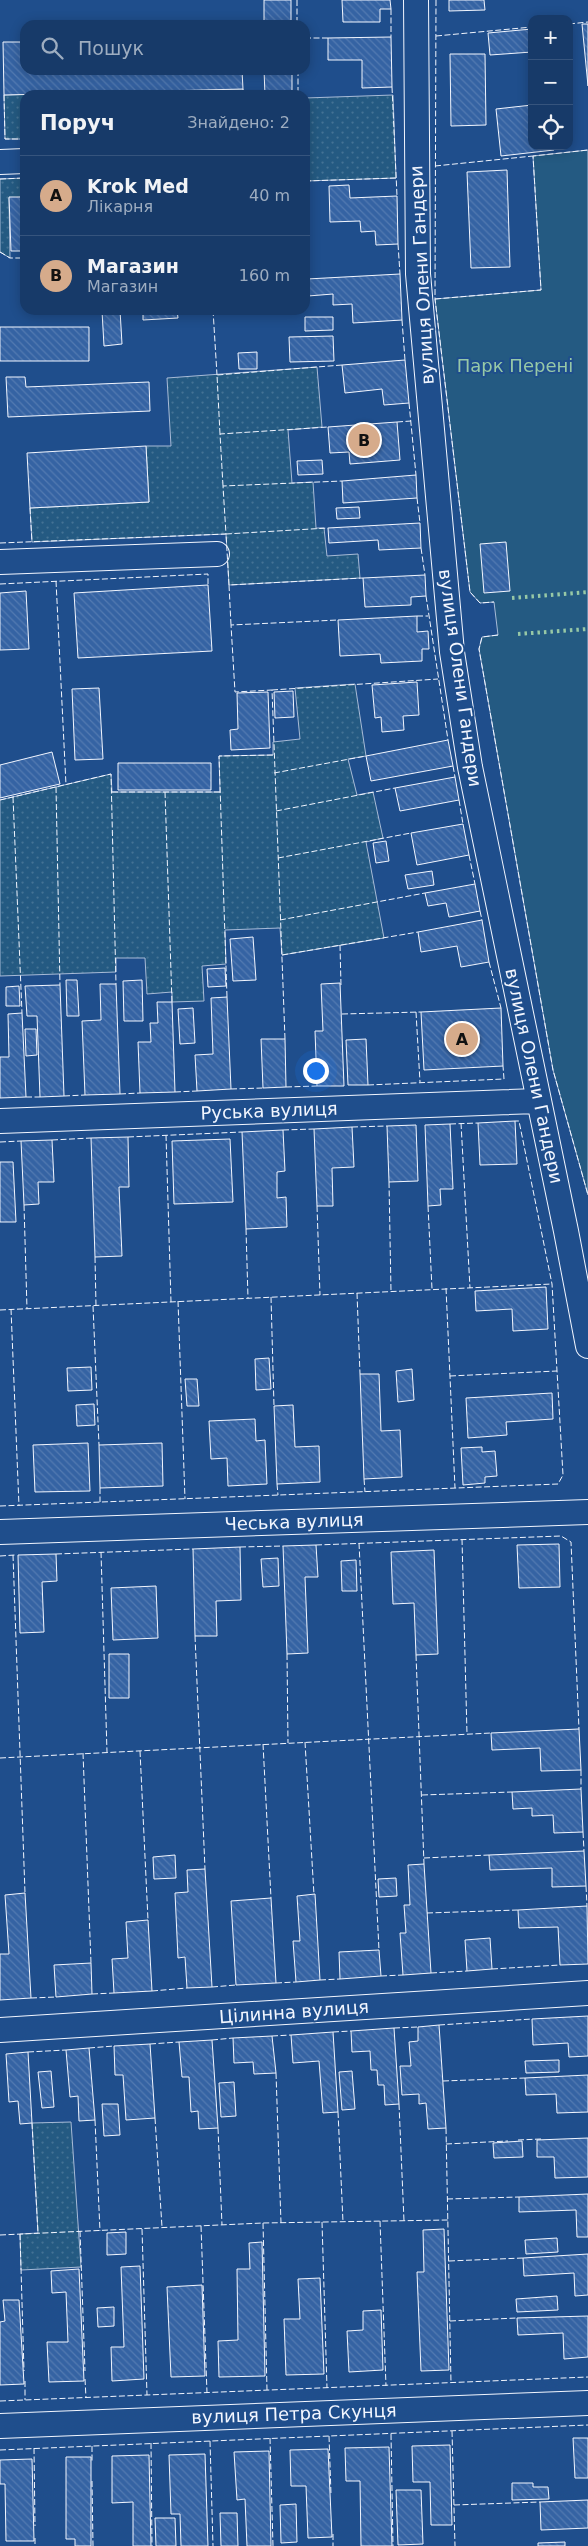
<!DOCTYPE html>
<html lang="uk">
<meta charset="utf-8">
<style>
:root{--surface:#173a69;--page:#244571;--text:#f1f3f6;--muted:#9eadc0;--line:#36547d;--accent:#d6ab8b}
body{margin:0;font-family:"DejaVu Sans",sans-serif;background:var(--page);color:var(--text)}
.controls{position:absolute;right:15px;top:15px;display:grid;overflow:hidden;border-radius:10px;box-shadow:0 2px 12px #0003}
.controls button{width:45px;height:45px;display:grid;place-items:center;padding:0;border:0;border-bottom:1px solid var(--line);background:var(--surface);color:var(--text);font:25px sans-serif}
.you{position:absolute;left:315px;top:1070px;width:18px;height:18px;margin:-12px;border:4px solid #fff;border-radius:50%;background:#1a73e8;box-shadow:0 0 0 8px #1a73e833}
.badge{display:grid;place-items:center;width:32px;height:32px;border-radius:50%;background:var(--accent);color:#111;font-size:16px;font-weight:700}
.pin{position:absolute;translate:-50% -50%;border:2px solid #fff;box-shadow:0 1px 5px #0006}
.list{margin:0;padding:0;list-style:none}
h2{display:flex;justify-content:space-between;align-items:center;height:65px;margin:0;padding:0 20px;font-size:21px}
h2 small{font-size:16px;font-weight:400;color:var(--muted)}
.list li{display:grid;grid-template-columns:32px 1fr auto;gap:15px;align-items:center;box-sizing:border-box;height:80px;padding:0 20px;border-top:1px solid var(--line)}
.list b{display:block;font-size:19px;white-space:nowrap}
.list p{margin:0;font-size:16px;white-space:nowrap;color:var(--muted)}
.list em{font-size:16px;font-style:normal;color:var(--muted)}
.icon{flex:none;width:28px;height:28px;fill:none;stroke:currentColor;stroke-width:2;stroke-linecap:round;stroke-linejoin:round}
.map{position:relative;flex:none;width:588px;height:2546px;overflow:hidden}
.search{position:absolute;background:var(--surface);box-shadow:0 2px 12px #0003;left:20px;top:20px;width:290px;height:55px;display:flex;align-items:center;gap:12px;box-sizing:border-box;padding:0 18px;border-radius:15px;color:var(--muted);font-size:19px}
.panel{position:absolute;background:var(--surface);box-shadow:0 2px 12px #0003;left:20px;top:90px;width:290px;height:225px;border-radius:15px}
.map>svg:first-child{display:block}
</style>
<div class="map">
<svg width="588" height="2546" viewBox="0 0 588 2546">
<defs>
<pattern id="garden-dots" width="8" height="8" patternUnits="userSpaceOnUse" patternTransform="scale(1.25)"><rect width="8" height="8" fill="#245a82"/><path d="M2 2h.1M6 6h.1" fill="none" stroke="#447295" stroke-width="1.8" stroke-linecap="round"/></pattern>
<pattern id="building-back-hatch" width="6" height="6" patternUnits="userSpaceOnUse" patternTransform="scale(1.25)"><rect width="6" height="6" fill="#3563a3"/><path d="M-1 5l2 2M0 0l6 6M5-1l2 2" fill="none" stroke="#537ab1"/></pattern>
</defs>
<rect width="100%" height="100%" fill="#1f4e8c"/>
<path fill="#245a82" stroke="#a8bbd7" d="M588 150V1195L553 1070 479 649 482 637 498 635 494 602 480 603 470 592 435 299 541 290 533 156Z"/>
<path fill="url(#garden-dots)" stroke="#a8bbd7" d="M243 89V95H25V139H5L4 95Z
M393 95 396 178 305 181V98Z
M25 178V197L9 198 10 258 0 252V179Z
M317 367 322 427 288 430 292 483 313 482 316 528H324L327 556 358 554 360 578 229 585 226 534 32 542 30 508 149 502 146 446H171L167 378Z
M355 684 366 756 348 759 357 795 373 792 383 838 366 842 384 938 282 955 280 928 225 930 226 964 202 966 204 1001 172 1002V992L147 994 145 958H116V972L0 976V800L111 774 112 792H220L219 756 273 755V742L300 739 295 688Z
M71 2122 81 2267 21 2270 20 2234 38 2233 32 2123Z"/>
<path fill="url(#building-back-hatch)" stroke="#f2f6ff" d="M264 0H291V25H264Z
M342 0H390L391 9H380V22H343Z
M449 0H484L485 10 449 11Z
M582 24H588V86Z
M532 29V52L490 55 488 33Z
M391 37 392 87 362 88V60H328V38Z
M3 42H25V70H242L243 89 4 95Z
M450 54H485L486 125 451 126Z
M264 70H292V95H265Z
M532 105V146H554V150L501 156 496 109Z
M507 170 510 267 471 268 467 172Z
M349 185 350 198 397 196 398 244 376 245 375 231 361 232 360 221 330 222 329 186Z
M9 197H25V251H11Z
M400 274 402 320 353 323 352 304 333 305V294L308 296 307 279Z
M120 310 122 344 104 346 102 311Z
M143 310H177L178 318 143 320Z
M305 317H333V330L305 331Z
M0 327H89V361H0Z
M333 336 334 361 290 362 289 337Z
M257 352V369H239L238 353Z
M405 360 409 403 384 405 382 389 345 393 342 365Z
M6 377H25L26 387 149 382 150 411 8 417Z
M397 422 400 460 350 464 349 452 330 453 328 427Z
M146 446 149 502 30 508 27 453Z
M322 460 323 474 298 475 297 461Z
M416 475 417 498 343 503 342 481Z
M359 507 360 518 337 519 336 508Z
M420 523 421 548 379 550 378 540 329 543 328 528Z
M506 542 510 591 484 593 480 544Z
M425 575 426 596 411 597V605L365 607 363 578Z
M208 585 212 651 78 658 74 593Z
M26 591 29 649 0 650V593Z
M417 616V632L428 631 429 649H422V661L381 663 380 654 340 656 338 620Z
M417 682 419 715 403 716 404 730 382 732 381 717 375 718 372 685Z
M99 688 103 759 75 760 72 689Z
M293 691 294 717 275 718 274 692Z
M268 692 270 748 231 750 230 730 238 729 237 693Z
M448 740 453 766 371 781 366 756Z
M52 752 60 784 0 798V765Z
M118 763H211V790H118Z
M455 777 459 800 400 811 395 788Z
M463 824 469 855 417 865 411 833Z
M386 841 389 861 376 863 373 843Z
M432 871 434 885 408 889 405 875Z
M475 884 480 911 449 917 446 903 428 906 425 893Z
M482 920 489 962 461 967 457 946 421 952 418 932Z
M253 937 256 980 233 981 230 939Z
M225 968 226 986 208 987 207 969Z
M66 980H77L79 1016H67Z
M142 980 143 1021H124L123 981Z
M340 983 344 1086H317L315 1031H323L321 984Z
M100 984H116L120 1094 85 1095 82 1021 101 1020Z
M60 985 64 1096 40 1097 37 1016H27L25 986Z
M19 986 20 1006H6V987Z
M227 997 231 1089 197 1091 195 1055 213 1054 211 998Z
M157 1002H172L175 1092 140 1093 138 1042H151L150 1023H158Z
M193 1008 195 1043 180 1044 178 1009Z
M501 1008 503 1066 424 1070 421 1012Z
M22 1013 26 1097 0 1098V1057H9L8 1014Z
M25 1029H36L37 1055 26 1056Z
M261 1039H285L286 1087 263 1088Z
M366 1039 368 1085H348L346 1040Z
M515 1121 517 1164 480 1165 478 1123Z
M450 1124 453 1189H440L441 1205 428 1206 425 1125Z
M416 1125 418 1181 389 1182 387 1126Z
M352 1127 354 1167 332 1168 333 1206H317L314 1129Z
M283 1130 285 1171 277 1172V1198L286 1197 287 1227 246 1229 242 1132Z
M128 1137 129 1187H119L122 1256 95 1257 91 1138Z
M230 1139 233 1202 174 1204 172 1141Z
M52 1140 54 1182H38L39 1204 24 1205 21 1141Z
M0 1162H13L16 1222H0Z
M546 1287 548 1329 513 1331 512 1309 476 1311 475 1291Z
M269 1358 271 1389 256 1390 255 1359Z
M91 1367 92 1390 68 1391 67 1368Z
M412 1369 414 1400 398 1402 396 1371Z
M360 1374H379L381 1431 400 1430 402 1477 364 1479Z
M185 1379H197L199 1406H187Z
M552 1393 553 1419 506 1422 507 1435 468 1438 466 1398Z
M94 1404 95 1425 77 1426 76 1405Z
M293 1405 295 1447 319 1446 320 1482 277 1484 274 1406Z
M255 1419 256 1441 265 1440 267 1484 228 1486 227 1458 211 1459 209 1421Z
M88 1443 90 1491 35 1492 33 1445Z
M162 1443 163 1486 100 1488 99 1445Z
M482 1447V1452L495 1451 497 1476 485 1477V1483L463 1485 461 1448Z
M559 1544 560 1587 519 1588 517 1545Z
M316 1545 318 1577H305L308 1653 287 1654 283 1546Z
M240 1547 241 1600 216 1601 217 1636H195L193 1549Z
M434 1550 438 1654 416 1655 414 1603 393 1604 391 1552Z
M56 1554 57 1581 42 1582 44 1632 20 1633 18 1555Z
M278 1558 279 1586 263 1587 261 1559Z
M356 1560 357 1591H342L341 1561Z
M156 1586 158 1638 113 1640 111 1588Z
M109 1654H129V1698H109Z
M579 1729 581 1770 541 1771 540 1748 492 1750 491 1733Z
M581 1789 583 1832 554 1833 553 1815 532 1816V1808L513 1809 512 1792Z
M584 1851 586 1886 552 1887V1868L490 1870 489 1855Z
M175 1855 176 1878 154 1879 153 1857Z
M424 1864 431 1973 403 1975 400 1933H406L404 1905H410L408 1865Z
M205 1869 212 1987 187 1988 185 1957 178 1958 175 1893 188 1892 187 1870Z
M396 1878 397 1896 379 1897 378 1879Z
M25 1893 31 1998 0 2000V1954H9L5 1895Z
M315 1894 320 1980 296 1982 293 1941H300L297 1896Z
M271 1898 276 1983 236 1985 231 1901Z
M587 1906 588 1964 560 1965 558 1927 519 1928 518 1910Z
M148 1920 152 1991 114 1993 112 1959 128 1958 126 1922Z
M490 1938 492 1969 467 1971 465 1940Z
M379 1950 381 1976 340 1979 339 1952Z
M91 1963 92 1994 56 1997 54 1965Z
M588 2016V2056L569 2057 568 2043 533 2045 532 2019Z
M439 2025 446 2128 428 2129 426 2103 419 2104V2094L402 2095 400 2066H411L409 2042 418 2041V2027Z
M394 2028 399 2104 385 2105 384 2085H378L377 2070H371L370 2051 352 2052 351 2031Z
M333 2032 338 2112 323 2113 319 2061 293 2063 291 2035Z
M272 2036 276 2073 254 2074 253 2062 234 2063 233 2038Z
M212 2040 218 2128 199 2129 198 2111 191 2112 189 2077H182L179 2042Z
M150 2044 155 2118 126 2120 123 2075H115L114 2046Z
M89 2048 95 2120 79 2121 78 2096 70 2097 66 2050Z
M28 2052 32 2123 20 2124 18 2101 9 2102 6 2054Z
M559 2060V2072L526 2073 525 2061Z
M51 2071 54 2107 42 2108 38 2072Z
M352 2071 355 2109 342 2110 339 2072Z
M588 2075V2112L557 2113 556 2094 526 2095 525 2078Z
M234 2082 236 2116 221 2117 219 2083Z
M102 2104H118L120 2135 104 2136Z
M588 2138V2177L555 2178 554 2157H537V2140Z
M522 2141 523 2157 494 2158 493 2143Z
M588 2194V2237H577L576 2210 519 2212V2197Z
M444 2229 449 2370 421 2371 417 2272H424L423 2230Z
M126 2232V2254L107 2255V2233Z
M557 2238 558 2252 526 2254 525 2240Z
M262 2242 265 2376 219 2377 218 2341 238 2340 237 2269H250L249 2243Z
M588 2254V2295L575 2296 574 2273 524 2276 523 2258Z
M140 2266 144 2379 112 2381 111 2347H124L121 2267Z
M79 2269 84 2381 49 2382 47 2342H68L66 2292 52 2293 51 2271Z
M320 2278 324 2374 286 2375 284 2319H300L298 2279Z
M202 2285 205 2376 171 2377 167 2287Z
M557 2296 558 2310 517 2312 516 2299Z
M3 2300H19L24 2384 0 2385V2322L5 2321Z
M114 2307V2326L98 2327 97 2308Z
M381 2310 383 2370 349 2372 347 2331 363 2330V2311Z
M588 2316V2357L564 2359 563 2333 518 2335 517 2318Z
M573 2438H588V2478H575Z
M450 2445 452 2525H431L430 2482H413L412 2446Z
M389 2447 392 2546H361L360 2481H346L345 2448Z
M328 2449 332 2537 308 2538 306 2486H291L290 2450Z
M269 2451 271 2546H247L245 2499 237 2500 234 2452Z
M205 2454 208 2546H181L180 2514H171L169 2455Z
M149 2455 151 2546H133V2502L112 2503V2456Z
M66 2457H91V2546H75V2539H66Z
M32 2459 34 2541H6L5 2484H0V2460Z
M512 2483H533V2487H548L549 2499 512 2500Z
M396 2490H421L423 2544 398 2545Z
M588 2500V2528L541 2530 540 2502Z
M296 2504 297 2542 281 2543 280 2505Z
M220 2513H237L238 2546H221Z
M155 2518H175L176 2546H156Z
M565 2542V2546H538V2543Z"/>
<g fill="none" stroke-linecap="round" stroke-linejoin="round">
<defs>
<path id="minor" d="M416 0 418 274 452 652 470 767 566 1231 588 1346
M0 162 25 161
M0 562 217 554
M0 1121 538 1101
M0 1532 588 1512
M0 2030 588 1993
M0 2426 588 2403"/>
</defs>
<use href="#minor" stroke="#f2f6ff" stroke-width="26"/>
<use href="#minor" stroke="#1f4e8c" stroke-width="24"/>
<path stroke="#97c8a6" stroke-width="4" stroke-dasharray="2.5 4" stroke-linecap="butt" d="M512 598 588 592
M518 634 588 629"/>
<path stroke="#f2f6ff" stroke-width="1" stroke-dasharray="6 2.5" stroke-linecap="butt" d="M297 0V25
M436 0 435 299 470 592 480 603 494 602
M391 9V37
M569 24 588 22
M436 36 532 27
M305 38H328
M298 70V95
M392 87 397 196
M243 89V95
M4 95 5 139H25
M435 166 533 156
M0 179 25 178
M305 181 396 178
M398 244 400 274
M0 252 10 258H25
M435 299 541 290 533 156 588 150
M213 310 217 375
M402 320 405 360
M409 403 416 475
M397 422 411 421
M220 434 217 375 342 365
M223 486 220 434 328 427
M417 498 420 523
M30 508 32 542
M0 543 226 534 223 486 342 481
M421 548 425 575
M56 581 66 785
M0 584 208 574V585
M229 585 226 534 328 528
M426 596 448 740
M417 616H428
M231 625 229 585 363 578
M498 635 482 637 479 649 553 1070 588 1195
M272 690 438 679
M453 766 455 777
M274 773 366 756
M56 787 60 985
M112 792H220
M165 792 172 1002
M13 797 22 1013
M0 800 111 774 116 984
M459 800 463 824
M276 811 395 788
M469 855 475 884
M278 858 411 833
M480 911 482 920
M280 920 425 893
M340 945 341 986
M282 955 418 932
M489 962 501 1008
M227 997 219 756 274 755
M416 1012 420 1082
M342 1014 421 1012
M285 1039 272 690 235 692 231 625 338 620
M368 1085 504 1079 503 1066
M286 1087 317 1086
M231 1089 263 1088
M175 1092 197 1091
M120 1094 140 1093
M64 1096 85 1095
M26 1097H40
M461 1123 470 1288
M450 1124 478 1123
M352 1127 387 1126
M283 1130 314 1129
M166 1135 171 1302
M128 1137 242 1132
M52 1140 91 1138
M0 1142 21 1141
M389 1182 391 1291
M24 1205 27 1309
M317 1206 320 1295
M428 1206 432 1289
M246 1229 248 1298
M95 1257 96 1306
M446 1288 455 1488
M357 1293 360 1374
M271 1297 274 1406
M178 1301 185 1499
M93 1306 99 1445
M11 1309 19 1506
M0 1310 552 1284
M450 1376 557 1371
M364 1479 365 1492
M277 1484 278 1495
M100 1488V1502
M0 1506 558 1484 563 1475 552 1284 519 1121H515
M462 1539 467 1734
M359 1543 379 1950
M316 1545 561 1536 571 1542 579 1729
M240 1547 283 1546
M101 1552 107 1752
M56 1554 193 1549
M13 1555 25 1893
M0 1556 15 1555
M195 1636 205 1869
M287 1654 288 1743
M416 1655 424 1864
M305 1742 314 1895
M263 1744 271 1898
M140 1751 148 1920
M83 1753 91 1963
M0 1758 491 1733
M581 1770V1789
M422 1795 512 1792
M583 1832 584 1851
M424 1858 489 1855
M586 1886 587 1906
M427 1913 518 1910
M492 1969 560 1965
M431 1973 467 1971
M381 1976 403 1975
M320 1980 340 1979
M276 1983 296 1982
M212 1987 236 1985
M152 1991 187 1988
M92 1994 114 1993
M31 1998 56 1997
M439 2025 532 2019
M394 2028 418 2027
M333 2032 351 2031
M272 2036 291 2035
M212 2040 233 2038
M150 2044 179 2042
M89 2048 114 2046
M28 2052 66 2050
M276 2073 281 2223
M443 2081 525 2078
M399 2104 404 2221
M338 2112 343 2222
M155 2118 162 2227
M95 2120 100 2231
M32 2123 38 2233
M218 2128 222 2225
M446 2128 451 2383
M518 2140 541 2139
M446 2144 508 2141
M447 2199 519 2197
M380 2221 386 2386
M322 2222 327 2388
M263 2223 267 2390
M201 2226 207 2393
M142 2229 147 2395
M80 2231 85 2371
M20 2234 24 2371
M0 2235 263 2223 448 2220
M449 2261 523 2258
M450 2321 517 2318
M85 2379 86 2398
M25 2381V2400
M0 2401 588 2377
M452 2431 455 2546
M391 2434 393 2546
M329 2436 331 2494
M270 2438 273 2546
M210 2441 213 2546
M151 2443 152 2546
M92 2446V2461
M34 2448 35 2526
M0 2450 588 2425
M92 2481 93 2546
M454 2505 540 2502
M333 2534V2546
M35 2538V2546"/>
</g>
<g text-anchor="middle" stroke-width="4" stroke-linejoin="round" paint-order="stroke">
<g font-size="18" fill="#f2f6ff" stroke="#1f4e8c">
<text transform="translate(422 275) rotate(-93)" y="6">вулиця Олени Гандери</text>
<text transform="translate(460 678) rotate(82)" y="6">вулиця Олени Гандери</text>
<text transform="translate(534 1076) rotate(78)" y="6">вулиця Олени Гандери</text>
<text transform="translate(269 1111) rotate(-2)" y="6">Руська вулиця</text>
<text transform="translate(294 1522) rotate(-2)" y="6">Чеська вулиця</text>
<text transform="translate(294 2012) rotate(-4)" y="6">Цілинна вулиця</text>
<text transform="translate(294 2414) rotate(-2)" y="6">вулиця Петра Скунця</text>
</g>
<g font-size="18" fill="#97c8a6" stroke="#1f4e8c">
<text x="515" y="372">Парк Перені</text>
</g>
</g>
</svg>
<div class="controls">
<button>+</button>
<button>−</button>
<button><svg class="icon" aria-label="locate" viewBox="0 0 24 24"><circle cx="12" cy="12" r="6"/><path d="M12 2v4M12 18v4M2 12h4M18 12h4"/></svg></button>
</div>
<div class="you"></div>
<div class="pin badge" style="left:462px;top:1039px">A</div>
<div class="pin badge" style="left:364px;top:440px">B</div>
<div class="search"><svg class="icon" aria-label="search" viewBox="0 0 24 24"><circle cx="10" cy="10" r="6"/><path d="M15 15l6 6"/></svg>Пошук</div>
<section class="panel">
<h2>Поруч<small>Знайдено: 2</small></h2>
<ul class="list">
<li><span class="badge">A</span><div><b>Krok Med</b><p>Лікарня</p></div><em>40 m</em></li>
<li><span class="badge">B</span><div><b>Магазин</b><p>Магазин</p></div><em>160 m</em></li>
</ul>
</section>
</div>
